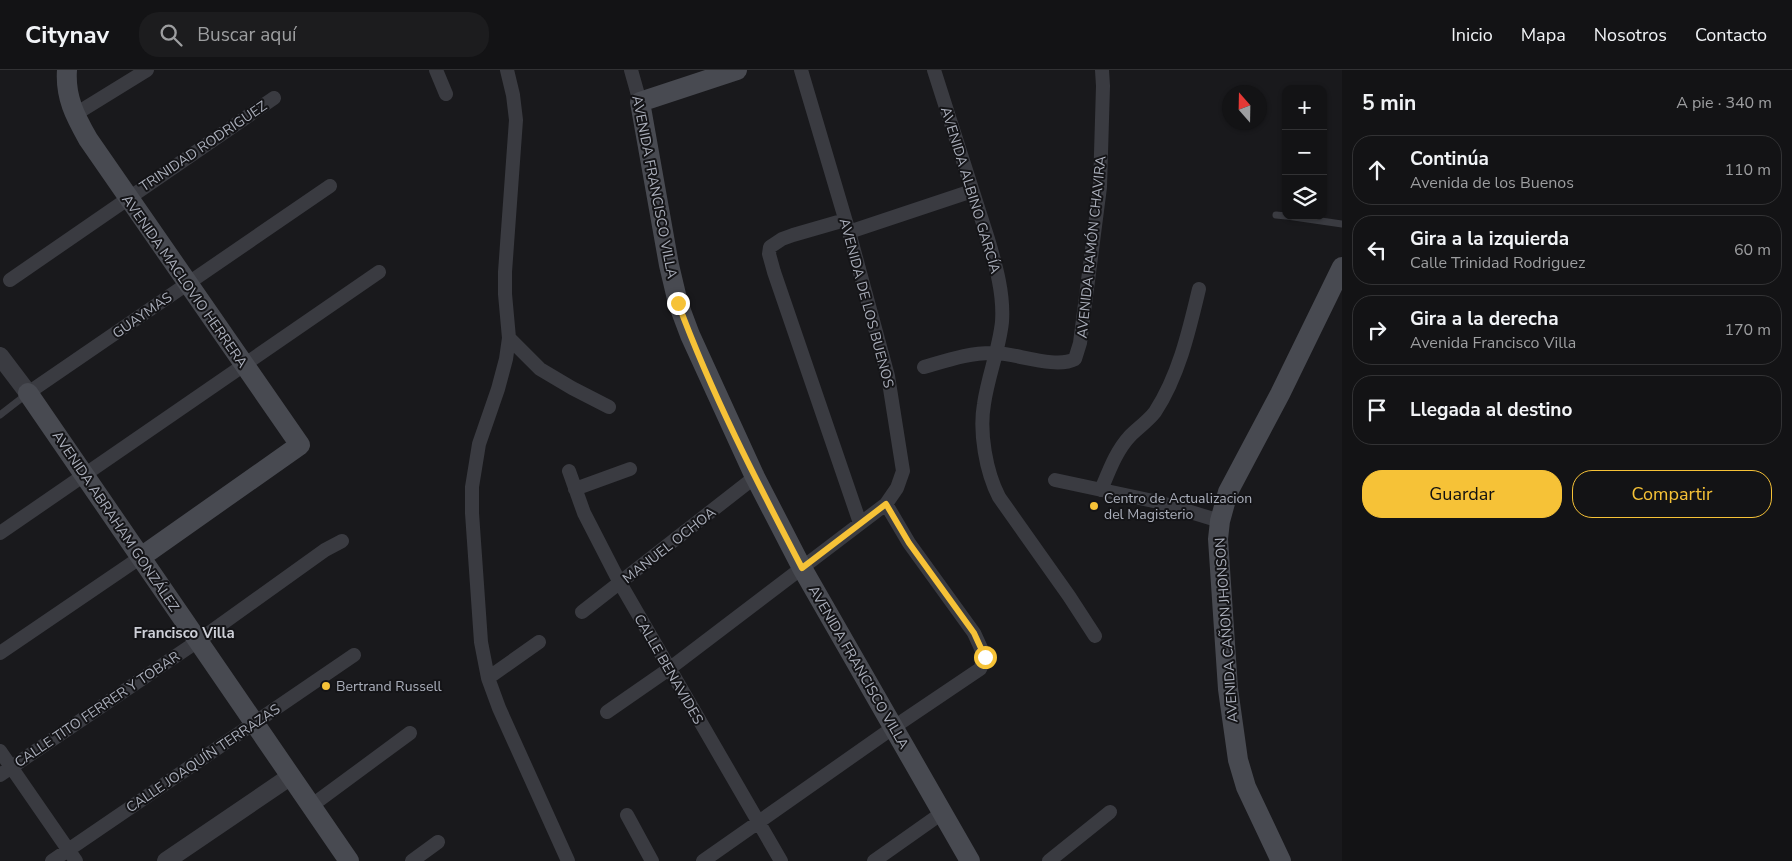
<!DOCTYPE html>
<html lang="es">
<meta charset="utf-8">
<style>
:root{--surface:#131315;--page:#1c1c1e;--text:#f1f3f6;--muted:#9d9ea0;--line:#323234;--accent:#f6c237}
body{margin:0;font-family:"Nunito Sans",sans-serif;background:var(--page);color:var(--text)}
.controls{position:absolute;right:15px;top:15px;display:grid;overflow:hidden;border-radius:10px;box-shadow:0 1px 4px #0004}
.controls button{width:45px;height:45px;display:grid;place-items:center;padding:0;border:0;border-bottom:1px solid var(--line);background:var(--surface);color:var(--text);font:25px sans-serif}
.compass{position:absolute;left:1222px;top:15px;width:45px;height:45px;border-radius:50%;background:var(--surface);box-shadow:0 1px 4px #0004;rotate:340deg}
.stop{position:absolute;width:15px;height:15px;margin:-11px;border:4px solid #f6c237;border-radius:50%;background:#fff}
.stop.end{background:#f6c237;border-color:#fff;box-shadow:0 1px 5px #0008}
.list{margin:0;padding:0;list-style:none}
h2{display:flex;justify-content:space-between;align-items:center;height:65px;margin:0;padding:0 20px;font-size:21px}
h2 small{font-size:16px;font-weight:400;color:var(--muted)}
.list li{display:grid;grid-template-columns:32px 1fr auto;gap:15px;align-items:center;box-sizing:border-box;height:70px;margin:0 10px 10px;padding:0 10px;border:1px solid var(--line);border-radius:20px}
.list b{display:block;font-size:19px;white-space:nowrap}
.list p{margin:0;font-size:16px;white-space:nowrap;color:var(--muted)}
.list em{font-size:16px;font-style:normal;color:var(--muted)}
.actions{display:flex;gap:10px;padding:15px 20px}
.actions a{flex:1;padding:11px 0;border:1px solid var(--accent);border-radius:20px;text-align:center;font-size:18px;color:var(--accent)}
.actions .main{background:var(--accent);color:#111}
.icon{flex:none;width:28px;height:28px;fill:none;stroke:currentColor;stroke-width:2;stroke-linecap:round;stroke-linejoin:round}
.map{position:relative;flex:none;width:1342px;height:791px;overflow:hidden}
header{display:flex;align-items:center;gap:30px;box-sizing:border-box;height:70px;padding:0 25px;background:var(--surface);border-bottom:1px solid var(--line)}
header strong{font-size:24px}
nav{display:flex;gap:28px;margin-inline-start:auto;font-size:18px}
.search{width:350px;height:45px;background:var(--page);display:flex;align-items:center;gap:12px;box-sizing:border-box;padding:0 18px;border-radius:20px;color:var(--muted);font-size:19px}
main{display:flex}
aside{flex:1;background:var(--surface)}
.map>svg:first-child{display:block}
</style>
<header>
<strong>Citynav</strong>
<div class="search"><svg class="icon" aria-label="search" viewBox="0 0 24 24"><circle cx="10" cy="10" r="6"/><path d="M15 15l6 6"/></svg>Buscar aquí</div>
<nav><a>Inicio</a><a>Mapa</a><a>Nosotros</a><a>Contacto</a></nav>
</header>
<main>
<div class="map">
<svg width="1342" height="791" viewBox="0 0 1342 791">
<rect width="100%" height="100%" fill="#19191c"/>
<g fill="none" stroke-linecap="round" stroke-linejoin="round">
<path stroke="#3a3b41" stroke-width="7" d="M1276 145 1286 146
M1287 146 1342 154
M0 345 27 324"/>
<path stroke="#3a3b41" stroke-width="14" d="M436 0 446 24
M507 0 513 25 516 50 505 202V224L509 268 506 289 498 319 479 374 472 417V443L481 572 488 608 499 638 568 791
M631 0 640 32
M934 0 988 169C996 196 1004 224 1002 252 999 280 988 306 984 334 979 362 986 402 999 427L1069 526 1095 566
M74 45 147 0
M845 150 793 165 782 169 770 177 769 184 774 202 860 453
M849 162 972 121
M10 210 274 28
M509 268 540 299 572 318 609 337
M924 297C948 290 971 282 996 283 1018 284 1056 299 1075 289L1080 273 1100 117 1103 16 1102 0
M28 323 330 116
M569 401 584 443 620 513 781 791
M1055 410 1158 432 1220 451
M575 419 630 399
M1101 420C1109 401 1116 381 1130 366 1138 358 1148 351 1155 342 1179 305 1189 261 1199 219
M0 463 379 202
M582 542 755 407
M0 583 141 487
M488 608 539 572
M607 642 669 599 886 434 897 418 903 401 888 306 849 162 801 0
M0 681 76 791
M0 705 198 571 325 480 342 471
M311 736 410 663
M627 745 652 791
M52 791 354 585
M412 791 438 772
M703 791 894 657 980 599 985 587 974 563 909 473 886 434
M874 791 942 743
M1049 791 1110 742"/>
<path stroke="#3a3b41" stroke-width="18" d="M0 286 28 323
M166 791 291 706"/>
<path stroke="#484a51" stroke-width="20" d="M67 0C65 27 75 46 88 69L300 375 141 487
M737 0 640 32 669 195 678 233 690 265 755 407 802 498 970 791
M28 323 349 791
M1281 791 1246 717 1238 690 1228 619 1218 469 1220 451 1228 422 1280 324 1342 197"/>
</g>
<g fill="none" stroke-linecap="round" stroke-linejoin="round">
<path stroke="#f6c237" stroke-width="6" d="M678 233C712 325 757 412 802 498L886 434 909 473 974 563 985 587"/>
</g>
<g fill="#f6c237" stroke="#141417" stroke-width="2">
<circle cx="1094" cy="436" r="5"/>
<circle cx="326" cy="616" r="5"/>
</g>
<g text-anchor="middle" stroke-width="4" stroke-linejoin="round" paint-order="stroke">
<g font-size="14" fill="#abafbb" stroke="#141417">
<text transform="translate(203 76) rotate(-34)" y="5">TRINIDAD RODRIGUEZ</text>
<text transform="translate(655 117) rotate(79)" y="5">AVENIDA FRANCISCO VILLA</text>
<text transform="translate(971 120) rotate(73)" y="5">AVENIDA ALBINO GARCÍA</text>
<text transform="translate(1091 177) rotate(-84)" y="5">AVENIDA RAMÓN CHAVIRA</text>
<text transform="translate(185 211) rotate(55)" y="5">AVENIDA MACLOVIO HERRERA</text>
<text transform="translate(867 233) rotate(75)" y="5">AVENIDA DE LOS BUENOS</text>
<text transform="translate(142 245) rotate(-35)" y="5">GUAYMAS</text>
<text transform="translate(116 451) rotate(56)" y="5">AVENIDA ABRAHAM GONZÁLEZ</text>
<text transform="translate(669 475) rotate(-38)" y="5">MANUEL OCHOA</text>
<text transform="translate(1226 560) rotate(-94)" y="5">AVENIDA CAÑON JHONSON</text>
<text transform="translate(859 597) rotate(60)" y="5">AVENIDA FRANCISCO VILLA</text>
<text transform="translate(669 599) rotate(60)" y="5">CALLE BENAVIDES</text>
<text transform="translate(97 639) rotate(-34)" y="5">CALLE TITO FERRER Y TOBAR</text>
<text transform="translate(203 688) rotate(-34)" y="5">CALLE JOAQUÍN TERRAZAS</text>
</g>
<g font-size="14" fill="#abafbb" stroke="#141417" text-anchor="start">
<text x="1104" y="433">Centro de Actualizacion<tspan x="1104" dy="16">del Magisterio</tspan></text>
<text x="336" y="621">Bertrand Russell</text>
</g>
<g font-size="15" font-weight="bold" fill="#cdcfd7" stroke="#141417">
<text x="184" y="568">Francisco Villa</text>
</g>
</g>
</svg>
<div class="controls">
<button>+</button>
<button>−</button>
<button><svg class="icon" aria-label="layers" viewBox="0 0 24 24"><path d="M12 4l9 5-9 5-9-5zM3 14l9 5 9-5"/></svg></button>
</div>
<svg class="compass" viewBox="-18 -18 36 36"><path d="M0-13l5 13h-10z" fill="#e53935"/><path d="M0 13l5-13h-10z" fill="#9d9ea0"/></svg>
<div class="stop" style="left:985px;top:587px"></div>
<div class="stop end" style="left:678px;top:233px"></div>
</div>
<aside>
<h2>5 min<small>A pie · 340 m</small></h2>
<ul class="list">
<li><svg class="icon" aria-label="ahead" viewBox="0 0 24 24"><path d="M12 20V5M6 11l6-6 6 6"/></svg><div><b>Continúa</b><p>Avenida de los Buenos</p></div><em>110 m</em></li>
<li><svg class="icon" aria-label="left" viewBox="0 0 24 24"><path d="M17 20v-9H6M10 6l-5 5 5 5"/></svg><div><b>Gira a la izquierda</b><p>Calle Trinidad Rodriguez</p></div><em>60 m</em></li>
<li><svg class="icon" aria-label="right" viewBox="0 0 24 24"><path d="M7 20v-9h11M14 6l5 5-5 5"/></svg><div><b>Gira a la derecha</b><p>Avenida Francisco Villa</p></div><em>170 m</em></li>
<li><svg class="icon" aria-label="arrive" viewBox="0 0 24 24"><path d="M6 21V4h12l-3 4 3 4H6"/></svg><div><b>Llegada al destino</b></div></li>
</ul>
<div class="actions"><a class="main">Guardar</a><a>Compartir</a></div>
</aside>
</main>
